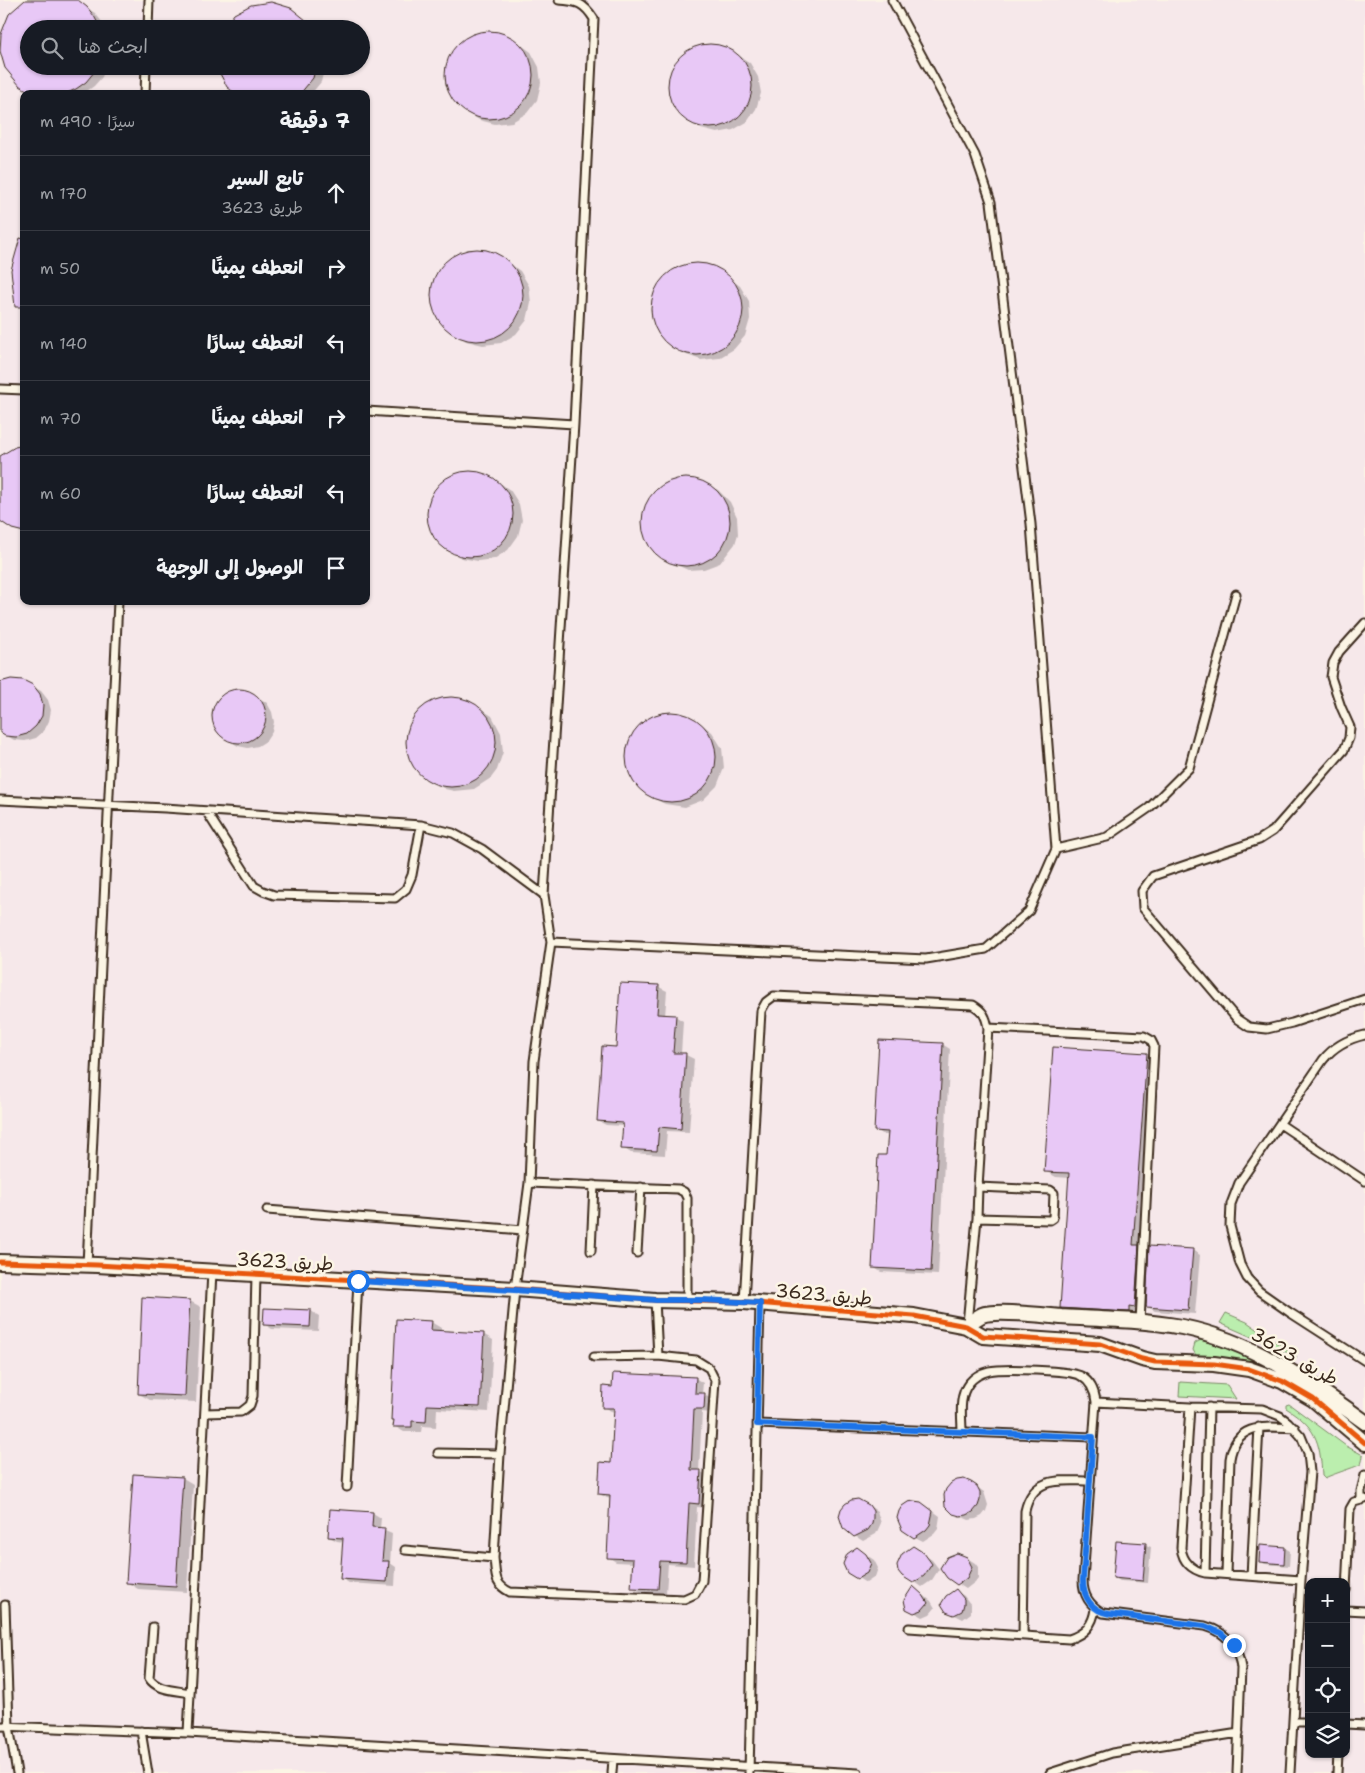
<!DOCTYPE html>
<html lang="ar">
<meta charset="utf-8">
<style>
:root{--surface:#171b24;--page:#242831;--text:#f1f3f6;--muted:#9ea1a6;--line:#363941}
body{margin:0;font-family:"Shantell Sans","Playpen Sans Arabic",sans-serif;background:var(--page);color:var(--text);direction:rtl}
.controls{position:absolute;right:15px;bottom:15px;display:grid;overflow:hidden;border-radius:10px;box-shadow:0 1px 4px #0004}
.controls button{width:45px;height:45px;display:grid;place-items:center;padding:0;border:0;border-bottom:1px solid var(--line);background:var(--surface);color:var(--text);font:25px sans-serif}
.stop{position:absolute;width:15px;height:15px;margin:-11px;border:4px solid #1a73e8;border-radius:50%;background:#fff}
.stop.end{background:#1a73e8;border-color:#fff;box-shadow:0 1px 5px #0008}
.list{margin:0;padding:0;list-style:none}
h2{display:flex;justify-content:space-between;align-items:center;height:65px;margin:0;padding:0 20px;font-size:21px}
h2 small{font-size:16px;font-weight:400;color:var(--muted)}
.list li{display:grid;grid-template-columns:32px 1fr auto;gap:15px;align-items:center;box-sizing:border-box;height:75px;padding:0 20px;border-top:1px solid var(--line)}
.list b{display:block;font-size:19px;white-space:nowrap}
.list p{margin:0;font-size:16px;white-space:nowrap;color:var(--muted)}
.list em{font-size:16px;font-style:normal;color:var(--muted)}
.icon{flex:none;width:28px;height:28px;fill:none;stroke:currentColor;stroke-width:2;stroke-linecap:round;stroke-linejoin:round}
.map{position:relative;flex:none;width:1365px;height:1773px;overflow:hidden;direction:ltr}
.search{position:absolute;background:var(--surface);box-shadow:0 1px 4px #0004;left:20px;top:20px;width:350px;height:55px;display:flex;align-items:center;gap:12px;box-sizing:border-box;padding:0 18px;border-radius:28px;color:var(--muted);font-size:19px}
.panel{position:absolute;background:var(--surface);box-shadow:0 1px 4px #0004;left:20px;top:90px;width:350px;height:515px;border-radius:10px;direction:rtl}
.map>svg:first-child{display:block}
</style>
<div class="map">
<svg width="1365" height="1773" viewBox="0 0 1365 1773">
<rect width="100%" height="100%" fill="#fcf5e5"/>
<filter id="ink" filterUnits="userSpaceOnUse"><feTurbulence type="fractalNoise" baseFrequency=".02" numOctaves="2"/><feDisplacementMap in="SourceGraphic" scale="10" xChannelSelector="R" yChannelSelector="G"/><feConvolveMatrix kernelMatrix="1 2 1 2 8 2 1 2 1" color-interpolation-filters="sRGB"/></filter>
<g filter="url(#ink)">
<path fill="#f6e8ea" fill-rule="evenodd" d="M0 0H1365V1773H0ZM29 29H361V66H29ZM24 94H366V601H24ZM1309 1582H1346V1754H1309Z"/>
<path fill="#bbeeae" stroke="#7b8c66" d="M1226 1313 1247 1322 1297 1357 1220 1323Z
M1201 1340 1240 1353 1255 1361 1256 1368 1197 1357 1193 1350 1195 1343Z
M1180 1382 1227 1385 1236 1399 1179 1396Z
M1289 1404 1346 1446 1363 1455C1363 1457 1362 1462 1361 1464 1359 1466 1330 1475 1325 1478L1322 1475C1320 1441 1316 1427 1286 1408V1405Z"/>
<path fill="#0003" d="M28 0H73L95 13 102 22 105 29H29V66H107L102 77 94 86 84 93 36 94 21 85 6 68 1 45 5 24 18 7Z
M492 32 509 36 531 52 539 67 541 83 537 100 527 113 512 122 495 124 479 120 457 104 448 89 446 73 451 56 461 43 476 34Z
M713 44 728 48 750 63 758 77 761 93 756 109 747 122 733 130 717 133 701 129 679 114 671 100 669 84 673 68 683 55 697 47Z
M219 66H325L321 82 311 94H238Z
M481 250 498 255 520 271 529 286 531 303 527 320 516 334 501 343 483 345 466 341 443 325 434 310 432 292 437 275 448 261 463 252Z
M701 265 718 270 740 286 749 301 750 319 745 336 734 349 719 358 701 360 684 354 662 338 654 323 652 305 657 288 668 275 684 266Z
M472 471 488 475 510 490 519 504 522 520 518 536 508 550 494 559 478 561 461 558 439 543 430 529 428 512 432 496 441 483 455 474Z
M694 479 718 490 730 502 737 517 738 534 735 544 720 563 704 569 688 570 663 559 651 547 644 532V515L650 499 661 486 677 480Z
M22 681 41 691 48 700 51 710 49 721 44 731 36 738 25 741 14 740 0 732V684Z
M240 690 250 692 258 697 267 703 272 712 274 722 272 732 266 741 258 746 248 748 238 746 220 735 214 726 213 716 215 706 221 698 229 692Z
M447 697 467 700 475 705 492 716 501 733 503 752 497 770 491 778 474 789 454 791 445 789 419 773 408 756 407 736 414 717 420 709 438 699Z
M678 713 696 720 712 732 722 748 724 768 717 786 703 800 685 807 665 804 647 795 633 781 627 761 630 742 641 725 658 715Z
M621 984 659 987 667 991 665 1016H675L683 1021 681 1054 686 1055 694 1059 689 1132 667 1131 665 1155 631 1153 623 1148 624 1126 606 1125 598 1121 617 1049Z
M942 1044 950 1049 938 1275 881 1272 873 1267 887 1157 889 1135H884L876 1130Z
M1147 1055 1158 1061 1144 1250 1150 1253 1192 1250 1200 1255 1195 1314 1155 1311 1146 1306V1312H1140L1139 1317 1072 1314 1061 1307 1070 1178 1056 1177 1045 1171Z
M190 1301 201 1307 196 1402 150 1400 139 1394Z
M311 1311 319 1316 318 1331 272 1329 264 1324Z
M431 1322 441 1328V1332L483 1334 493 1340 489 1412 437 1409 436 1427 422 1426 421 1432H404L394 1426 395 1421 392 1419Z
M695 1378 703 1383 702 1394 712 1399V1413L702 1412 699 1471 709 1476 707 1508 697 1507 694 1566 668 1564 666 1593 641 1592 633 1587 634 1563 616 1562 608 1557 611 1499 607 1498 599 1494 612 1464 615 1412 611 1411 603 1407 614 1388Z
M183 1478 193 1484 187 1592 138 1589 128 1583Z
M971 1483 984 1492 988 1505 986 1511 982 1516 976 1519 969 1520 954 1513Z
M863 1502 877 1511 881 1523 876 1534 863 1541 855 1536Z
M929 1508 940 1516 938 1529 934 1534 923 1541 915 1537Z
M331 1510 373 1513 381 1518 380 1529 392 1534 390 1563 396 1567 395 1586 349 1583 341 1578 344 1542 337 1541 329 1537Z
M1146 1545 1151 1547 1148 1583 1120 1581 1115 1578Z
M1285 1548 1290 1551 1289 1566 1265 1564 1260 1561Z
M921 1553 932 1560 939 1569 932 1580 922 1587 899 1571V1560L902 1555Z
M865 1554 874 1560 878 1568 875 1577 866 1583 848 1572Z
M967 1558 975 1563 978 1567V1578L975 1582 966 1589 958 1584Z
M914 1588 931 1601 935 1608 930 1614 923 1617 907 1608Z
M956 1591 964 1596 971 1605V1613L963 1619 951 1613Z"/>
<path fill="#e8c8f6" stroke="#3b2a1e" d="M25 0H78L87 7 94 16 101 29H29V66H99L86 82 76 89 65 94H37L30 92 20 86 5 68 0 51 1 34 9 14Z
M271 2 291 8 317 29H223L234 14 251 5Z
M445 75a44 44 0 1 1 88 0a44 44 0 1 1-88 0Z
M668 86a42 42 0 1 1 84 0a42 42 0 1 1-84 0Z
M216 66H316L313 78 300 94H236L227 87Z
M20 238 24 239V307H15L11 270Z
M431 295a46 46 0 1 1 92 0a46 46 0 1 1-92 0Z
M651 309a46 46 0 1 1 92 0a46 46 0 1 1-92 0Z
M24 445V532L12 529 0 521V456L15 447Z
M427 514a43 43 0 1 1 86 0a43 43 0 1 1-86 0Z
M642 522a44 44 0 1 1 88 0a44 44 0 1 1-88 0Z
M11 679 23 680 33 685 40 694 43 705 42 716 36 726 27 734 16 737 5 736 0 733V682Z
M212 716a27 27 0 1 1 54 0a27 27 0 1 1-54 0Z
M406 742a45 45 0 1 1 90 0a45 45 0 1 1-90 0Z
M626 757a45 45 0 1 1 90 0a45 45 0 1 1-90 0Z
M620 983 659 985 657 1014 676 1015 673 1053H686L681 1129 659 1127 657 1151 621 1149 623 1123 597 1121 602 1046 616 1047Z
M879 1040 943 1043 931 1271 872 1268 878 1155H886L888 1132 874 1131Z
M1053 1047 1147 1053 1133 1245H1139L1135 1307 1129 1306V1312L1060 1308 1069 1173 1044 1172Z
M1149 1246 1193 1249 1188 1310 1146 1307Z
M142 1297 190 1300 185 1396 138 1394Z
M264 1308 311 1310 310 1327 263 1325Z
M396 1319 432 1321 431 1330 484 1333 480 1407 427 1405 426 1422 412 1421V1427H393L394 1420H391Z
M613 1373 696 1377 695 1393H705L704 1409H694L691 1470H701L699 1504 689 1503 686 1562 660 1561 658 1589 631 1588 633 1559 607 1558 610 1495 598 1494 600 1462 611 1463 614 1408H602L603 1386 612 1387Z
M133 1474 183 1477 176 1586 126 1583Z
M964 1479 971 1482 977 1486 980 1492V1500L978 1506 973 1512 967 1515 960 1516 953 1514 945 1506 944 1495 946 1489 951 1483 957 1480Z
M858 1499 869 1505 873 1511V1518L872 1524 868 1530 854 1537 843 1528 839 1516 841 1509 845 1504 851 1500Z
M914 1501 921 1502 933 1511 930 1525 926 1530 914 1538 902 1530 897 1518 899 1511 902 1506 908 1502Z
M330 1509 373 1512 372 1527 385 1528 382 1561H389L387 1582 340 1579 343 1538 328 1537Z
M1116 1541 1146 1543 1143 1581 1113 1578Z
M1260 1545 1285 1547 1284 1564 1259 1562Z
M913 1546 924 1553 932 1564 924 1576 913 1583 902 1576 898 1571 897 1565 902 1554Z
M857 1547 866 1554 871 1563 867 1573 857 1579 847 1573 843 1564 847 1554Z
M957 1553 967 1557 972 1567 967 1578 957 1585 947 1578 940 1568 947 1557Z
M913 1586 923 1595 928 1603 922 1610 914 1613 906 1609 904 1600Z
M956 1589 964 1599V1604L962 1611 954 1615 946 1612 941 1604 946 1596Z"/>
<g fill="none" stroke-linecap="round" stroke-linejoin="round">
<defs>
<path id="service" d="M148 29 149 0
M145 94 146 66
M0 389 24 390
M366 411 574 424
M1365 623 1339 652 1333 663 1331 677 1341 707 1350 727 1349 738 1344 750 1273 831 1259 840 1153 876 1142 891 1143 908 1237 1019 1249 1027 1267 1029 1292 1023 1365 999
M0 800 165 808 421 825 453 833 482 849 544 895 551 942 534 1061 529 1183 515 1289 500 1454 494 1558 405 1550
M206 811 254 886 263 891 274 895 395 898 406 889 412 875 421 825
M1056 849 1107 837 1149 808 1189 768 1236 594
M544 895 574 424 594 19C584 3 577 1 559 0
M551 942 926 959 986 949 1029 911 1056 849 1031 524 991 202 975 155 892 0
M988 1028 1144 1036 1151 1040 1154 1046 1140 1322
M1365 1035C1347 1039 1334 1046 1323 1060L1239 1183 1231 1204 1230 1226 1240 1264 1247 1278 1259 1291 1289 1312 1365 1361
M1280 1124 1365 1181
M529 1183 678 1189 684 1192 687 1198V1300
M267 1210 523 1230
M977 1218 1050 1220 1053 1218 1054 1193 1050 1190 978 1187
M591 1251 594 1185
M637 1253 641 1187
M87 1265 118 601
M655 1300 658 1356
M744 1302 761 1011 766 1002 774 996 973 1005C983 1011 986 1016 988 1028L978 1187 977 1218 967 1324
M1096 1402 1190 1407
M1190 1407 1262 1409 1280 1416 1288 1422 1301 1436 1308 1453 1310 1472 1301 1580 1205 1573C1192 1570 1183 1562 1181 1548Z
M205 1413 241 1412 250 1405 253 1396 256 1275
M757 1424 1093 1437
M962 1432C962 1416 958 1397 969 1383 974 1377 981 1373 989 1371 1002 1368 1071 1370 1081 1376 1091 1382 1095 1392 1096 1402L1083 1580C1083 1595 1089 1605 1103 1613L1205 1626C1226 1632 1238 1646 1241 1668L1237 1773
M438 1453 500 1454
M347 1487 358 1281
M1361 1499V1491L1365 1475
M494 1558C496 1576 494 1584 510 1592L684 1599 695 1594 702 1581 715 1380 709 1368 696 1360 658 1356 594 1357
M1205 1573 1209 1407
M1226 1574 1230 1459C1236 1421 1267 1427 1295 1428
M1251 1576 1259 1427
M1346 1590 1350 1509 1354 1502 1365 1499
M5 1605 9 1726 17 1773
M1346 1610 1365 1611
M153 1627 149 1678C157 1691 176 1690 190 1693
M909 1628 1069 1639C1085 1634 1093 1625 1095 1609
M1023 1636 1025 1511C1033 1475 1061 1481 1090 1481
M1293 1722H1309
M1346 1724 1365 1725
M0 1726 188 1733 858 1773
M141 1731 148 1773
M188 1733 212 1272
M612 1773 613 1759
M749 1773 760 1303
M1050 1773 1112 1753 1239 1733
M1290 1773 1301 1580
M1337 1773 1338 1754"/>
<path id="minor" d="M0 1262 97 1265 515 1289 655 1300 744 1302 914 1316 966 1326 983 1336 1100 1344 1142 1359 1155 1362 1214 1364 1249 1369 1282 1381 1313 1399 1365 1443
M966 1326C971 1322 976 1318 982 1315 994 1310 1045 1315 1061 1317 1100 1319 1144 1320 1182 1327 1252 1341 1308 1381 1365 1422"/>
</defs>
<use href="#service" stroke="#3b2a1e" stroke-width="11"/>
<use href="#minor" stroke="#3b2a1e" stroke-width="18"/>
<use href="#service" stroke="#fcf5e5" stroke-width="7"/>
<use href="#minor" stroke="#fcf5e5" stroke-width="14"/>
<defs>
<path id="cycleway" d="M0 1262 97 1265 515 1289 655 1300 744 1302 914 1316 966 1326 983 1336 1100 1344 1142 1359 1155 1362 1214 1364 1249 1369 1282 1381 1313 1399 1365 1443"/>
</defs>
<use href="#cycleway" stroke="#fcf5e5" stroke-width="8"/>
<use href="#cycleway" stroke="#e8590c" stroke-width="5"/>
</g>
</g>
<g fill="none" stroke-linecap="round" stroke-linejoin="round" filter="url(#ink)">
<path stroke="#1a73e8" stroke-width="6" d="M358 1281 514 1290 656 1300H702L760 1303 757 1424 1093 1437 1083 1580C1083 1598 1092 1611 1110 1614L1205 1626 1221 1633 1234 1645"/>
</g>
<g text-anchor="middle" stroke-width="5" stroke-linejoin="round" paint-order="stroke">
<g font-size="19" fill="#3b2a1e" stroke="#fcf5e5">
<text transform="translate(285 1261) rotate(3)" y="7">طريق 3623</text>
<text transform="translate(824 1294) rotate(5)" y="7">طريق 3623</text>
<text transform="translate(1295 1356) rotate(30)" y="7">طريق 3623</text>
</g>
</g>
</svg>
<div class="controls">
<button>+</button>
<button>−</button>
<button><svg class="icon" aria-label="locate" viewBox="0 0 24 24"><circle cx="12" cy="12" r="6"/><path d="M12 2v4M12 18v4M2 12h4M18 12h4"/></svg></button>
<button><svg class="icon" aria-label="layers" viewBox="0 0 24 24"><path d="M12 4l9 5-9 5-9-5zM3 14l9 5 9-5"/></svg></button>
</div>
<div class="stop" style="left:358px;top:1281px"></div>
<div class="stop end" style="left:1234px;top:1645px"></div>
<div class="search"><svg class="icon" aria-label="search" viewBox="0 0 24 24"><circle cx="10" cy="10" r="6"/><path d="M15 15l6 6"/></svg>ابحث هنا</div>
<section class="panel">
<h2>7 دقيقة<small>سيرًا · 490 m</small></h2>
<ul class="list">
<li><svg class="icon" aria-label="ahead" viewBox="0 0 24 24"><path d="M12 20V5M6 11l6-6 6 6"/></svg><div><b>تابع السير</b><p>طريق 3623</p></div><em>170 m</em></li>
<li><svg class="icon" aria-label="right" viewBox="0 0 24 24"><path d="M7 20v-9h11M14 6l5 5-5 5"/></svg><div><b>انعطف يمينًا</b></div><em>50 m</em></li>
<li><svg class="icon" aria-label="left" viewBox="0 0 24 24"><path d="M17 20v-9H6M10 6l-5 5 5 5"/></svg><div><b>انعطف يسارًا</b></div><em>140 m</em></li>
<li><svg class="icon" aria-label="right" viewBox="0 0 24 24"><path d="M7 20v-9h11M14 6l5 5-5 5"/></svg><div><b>انعطف يمينًا</b></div><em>70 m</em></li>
<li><svg class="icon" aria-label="left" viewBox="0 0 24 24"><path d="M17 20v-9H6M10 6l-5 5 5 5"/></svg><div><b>انعطف يسارًا</b></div><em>60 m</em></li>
<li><svg class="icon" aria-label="arrive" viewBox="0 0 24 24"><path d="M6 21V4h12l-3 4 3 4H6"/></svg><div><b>الوصول إلى الوجهة</b></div></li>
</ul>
</section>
</div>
